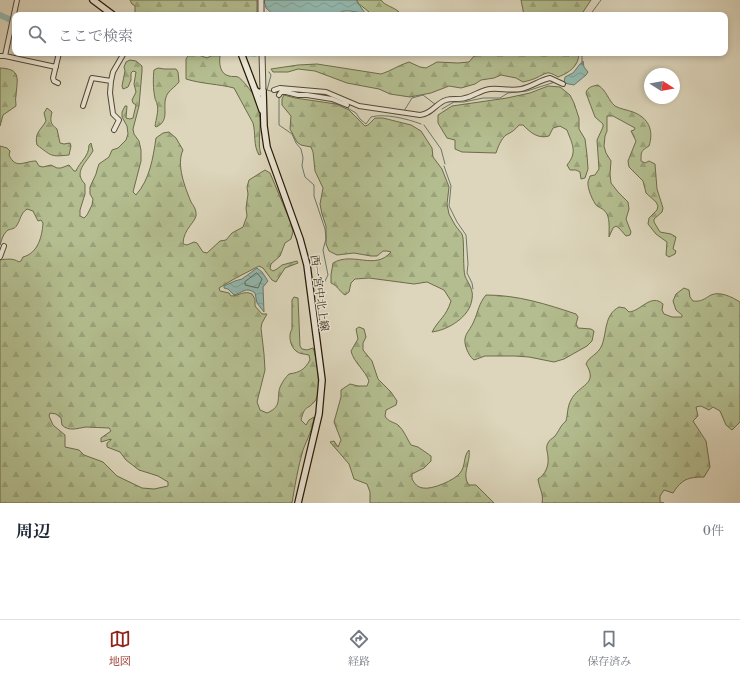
<!DOCTYPE html>
<html lang="ja">
<meta charset="utf-8">
<style>
:root{--surface:#fff;--page:#f2f2f3;--text:#1f2937;--muted:#747a83;--line:#e0e1e3;--accent:#8f2418}
body{margin:0;font-family:"Libre Caslon Text","Noto Serif JP",serif;background:var(--page);color:var(--text)}
.compass{position:absolute;left:644px;top:68px;width:36px;height:36px;border-radius:50%;background:var(--surface);box-shadow:0 2px 6px #0003;rotate:101deg}
.list{margin:0;padding:0;list-style:none}
h2{display:flex;justify-content:space-between;align-items:center;height:52px;margin:0;padding:0 16px;font-size:17px}
h2 small{font-size:13px;font-weight:400;color:var(--muted)}
.icon{flex:none;width:22px;height:22px;fill:none;stroke:currentColor;stroke-width:2;stroke-linecap:round;stroke-linejoin:round}
.map{position:relative;flex:none;width:740px;height:503px;overflow:hidden}
.search{position:absolute;background:var(--surface);box-shadow:0 2px 6px #0003;left:12px;right:12px;top:12px;height:44px;display:flex;align-items:center;gap:10px;box-sizing:border-box;padding:0 14px;border-radius:8px;color:var(--muted);font-size:15px}
.sheet{height:116px;background:var(--surface)}
nav{display:flex;justify-content:space-around;align-items:center;box-sizing:border-box;height:56px;border-top:1px solid var(--line);background:var(--surface);font-size:11px;color:var(--muted)}
nav a{display:grid;justify-items:center;gap:2px}
nav .on{color:var(--accent)}
.map>svg:first-child{display:block}
</style>
<div class="map">
<svg width="740" height="503" viewBox="0 0 740 503">
<defs>
<pattern id="forest-firs" width="22" height="20" patternUnits="userSpaceOnUse"><rect width="22" height="20" fill="#b3bd8f"/><path d="M5 1l3.5 6h-7zM16 11l3.5 6h-7z" fill="#9aa27a"/></pattern>
<pattern id="water-waves" width="16" height="10" patternUnits="userSpaceOnUse"><rect width="16" height="10" fill="#93b9af"/><path d="M0 5q4-4 8 0t8 0" fill="none" stroke="#7f9e95"/></pattern>
</defs>
<rect width="100%" height="100%" fill="#ddd6bc"/>
<filter id="stains"><feTurbulence type="fractalNoise" baseFrequency=".005" numOctaves="4"/><feColorMatrix values="0 0 0 0 .2 0 0 0 0 .09 0 0 0 0 .02 0 0 0 .5 -.17"/></filter>
<radialGradient id="worn" r=".72"><stop offset=".6" stop-color="#630" stop-opacity="0"/><stop offset="1" stop-color="#630" stop-opacity=".3"/></radialGradient>
<path fill="url(#forest-firs)" stroke="#6e6b4a" fill-rule="evenodd" d="M130 0H257V15H175L160 14 154 15H135V6L132 4Z
M357 0H381C385 6 394 7 399 12L388 15H369L370 14 369 12 358 3Z
M521 0H591L581 15H524Z
M184 53H193L207 58 213 55 220 56C219 64 220 74 229 76 232 77 236 76 238 77 242 79 252 92 254 96 258 105 261 117 260 126 260 135 258 146 261 154L259 155C253 145 256 134 253 123L234 88C219 84 202 84 186 79V59L188 56 187 54Z
M491 53H579C579 66 569 73 558 77 547 70 547 73 536 78 532 80 527 81 523 82L516 78 501 75 494 78 481 80 475 84 461 88 449 86 431 93 410 97 390 94 379 89 347 83 315 71 298 69 288 72H273L271 69 298 65 317 64 381 74C391 71 399 65 409 62L420 67 426 68 437 62 458 63 469 62 474 56Z
M130 60 136 61 142 66V71L139 106 133 129 134 134 139 141 141 150V161L133 192 136 195C150 179 153 158 156 138L163 133 169 132 176 138 183 150C176 165 185 187 191 202 193 205 196 209 196 213 198 221 183 228 183 244L187 245 194 242 197 243 203 252 207 253 220 241 226 240 232 233 243 227 247 216 246 208 248 194 247 187 249 180 265 170 270 173 291 223 293 232 291 239 285 243 280 256 271 264 270 269 273 271 277 269 282 265 297 261 298 263 285 268 276 282 272 280 263 268 259 266 234 279 219 288 220 291 229 293 231 296C239 296 244 290 252 294L255 299V306L262 314H267L262 323 261 328 264 354 265 370 257 402 260 410 267 413C284 406 275 397 281 385 283 381 286 377 289 374 301 372 304 370 310 360L309 355C305 354 299 354 296 351 290 346 288 335 292 329V300L294 297 298 298 300 346 302 349 307 350 313 348C317 358 322 392 315 401 307 411 305 404 301 420L306 425 309 420 314 417C313 429 307 439 303 450 298 467 295 485 292 503H0V260C7 259 13 258 19 262L21 261 23 257C38 253 42 237 43 223L41 220 38 221 33 211 27 209C20 214 21 219 17 225 15 229 11 229 8 230 3 234 2 239 0 245V146L7 148 10 151 9 155C16 170 24 161 36 161L39 166 43 167 51 165 57 168H61L69 165 74 171H76C80 161 89 157 89 145L91 143 93 151C86 163 73 172 85 184V194L80 210V216L84 218 87 215 92 205 93 199 90 194V187L96 174 97 170 99 164 109 157 112 150 118 148 126 140 128 134 127 126 122 117V112L125 106H127L126 118 130 119 133 118 136 105 133 103 132 100 136 92 134 84 136 72 133 71 131 73V80L128 87 123 89 122 86 125 71 124 67 126 62ZM50 413 56 414 61 418 62 425C69 432 78 428 86 427 94 427 101 428 109 428L111 431 101 438V442L111 439V440L107 443V447L120 452 126 460 139 470 158 476 168 482V486L154 489 142 488 117 476 103 462 84 455 79 450 65 447V435L53 425 49 416Z
M0 68C22 69 17 79 16 96 15 99 16 102 16 106L3 115 0 126Z
M158 68 164 69H176L178 72 179 82C176 86 171 89 168 93 160 105 172 120 156 127L155 126C156 119 159 111 157 104 157 102 155 100 155 98 153 90 153 77 154 70Z
M598 85C607 91 608 100 615 106 620 109 628 110 633 112 649 118 654 131 649 146 641 151 641 151 641 161L645 163 649 161 655 164 657 189 663 208 662 212 654 219V222L660 232 671 234 676 237 673 249 676 251 675 254 669 257 666 255 667 242 656 234 648 224 649 218 657 210 658 206 656 202 646 193 643 181 629 167 628 161 636 141 631 131 634 130 635 128 613 116H607V131L605 136 604 146 606 153 611 161 610 174 611 183 618 192 628 202 629 209 626 219 631 232 630 235 626 236 619 228 616 226 613 228 609 237C609 229 610 221 607 214 605 210 601 208 597 206 593 202 587 188 588 182 588 181 590 177 590 176L595 175 599 169 597 140 603 127V124L595 117 586 93C587 87 593 86 598 85Z
M548 86 560 87 570 95 574 103 579 118V129L585 139 587 155 588 169 585 178 581 179 580 172 576 170H570L567 165C578 152 572 144 567 130L560 126 553 128 549 136C538 139 531 133 523 125H519C515 130 512 132 506 135 501 139 498 147 496 153L462 152 455 149V140L447 138 438 123V115L452 106 507 98 530 93Z
M284 95 295 98 336 104 349 110 365 126 368 125 375 118H383L411 125 421 131 432 148 433 157 442 169 449 187 447 204 449 214 455 225 462 234 463 238C464 247 463 269 465 276 468 283 474 290 472 299 470 317 448 330 432 332 439 319 446 317 451 301L444 290 427 282 414 284 369 278 355 279 351 283 349 292 345 295C339 291 338 286 331 283V275L333 263C353 251 375 271 391 252L387 251H383L377 256H371L354 253 337 255 329 251 326 244V226L322 214 320 204 323 188 315 171 313 152 311 147 301 145 297 142 290 129 291 116 282 105V99Z
M47 108 52 112C50 120 50 124 57 129L60 143 64 144 70 143 71 146 69 155C50 157 52 156 37 145 34 133 41 130 46 121L44 113Z
M684 288 689 290 690 297 693 301C701 302 704 299 711 295 720 291 732 297 740 302V422L732 430 726 425 720 411 713 407 709 410 701 406 696 407 698 416 693 421 706 441 710 467 704 477C688 477 682 479 673 493L664 490 660 496V502L664 503H542C544 494 539 488 538 479 545 475 549 466 548 458 548 452 545 448 548 443 549 440 552 439 555 436 559 431 560 426 566 421 568 414 567 407 571 400 579 384 599 385 586 364 589 356 598 355 602 345 607 332 604 315 619 307L625 308 629 312C641 311 651 293 663 304L662 310 664 314 672 317H682V315L676 310 673 301 676 294Z
M486 295C518 295 546 304 576 314L578 317 576 324 578 328 591 329 594 331 592 341 587 346 564 359 554 362 529 357 515 356H485L474 360C470 357 469 354 467 350 461 335 469 333 474 321 478 312 479 303 486 295Z
M359 327 364 329 366 337 363 343V350L372 361 378 379 391 392 397 401 396 405 386 410 385 416C388 422 394 422 398 425 404 430 407 439 411 445L418 447 431 456V461L424 468 412 474V479C415 484 417 487 423 488 432 490 455 480 460 473 466 466 463 456 469 450 471 462 461 475 469 485H476L494 503H370V492L367 484 354 479 349 464 330 442 334 441 338 447 341 440 334 422 341 397V390L350 384 358 386H367L369 381C365 370 354 363 351 351L358 339 356 329Z"/>
<path fill="url(#water-waves)" stroke="#68796b" d="M264 0H356L365 13C356 13 343 7 337 15H274L266 8Z
M583 61 584 67 588 72 586 75 574 85 564 83 565 77 573 73 580 64 582 63Z
M257 268 262 272 268 281 263 287 264 312 257 303 255 293C246 286 242 293 234 295L228 289 224 288V286L235 281 242 279Z"/>
<g fill="none" stroke-linecap="round" stroke-linejoin="round">
<path stroke="#5e695a" stroke-width="1" d="M257 273 262 279 258 288 245 285V282Z"/>
<path stroke="#68796b" stroke-width="1" d="M590 15 601 0
M582 53V65
M269 72 271 75 267 90 278 93
M279 97V125L292 134 296 143 301 149 303 158 302 166 305 177 314 185V196L325 229 326 239 323 250 328 275 324 283 317 289
M346 107 356 113 360 119 366 124 371 117C384 113 408 119 421 124
M442 109 454 102H464L483 98H500L508 93 527 91 555 82
M404 111 412 98 423 95 436 105
M424 125 441 149 445 164
M444 166 451 186 449 206 457 222 466 235 468 264 467 273 472 283 473 289"/>
<path stroke="#93b9af" stroke-width="6" d="M0 15 15 22
M245 53 255 54"/>
<defs>
<path id="minor" d="M0 56H5L56 67
M5 56 17 0
M58 83 54 81 53 78 59 53
M274 90 280 88 326 92 359 106 420 115C432 114 436 103 446 100 452 98 459 100 465 98 474 96 481 90 490 89 501 88 509 91 521 89 531 87 540 80 550 78L563 84
M279 95 281 92H286L298 95H307L332 99 347 105
M83 106 92 78 111 81
M114 130 119 120 113 114 110 93 111 81 113 72 124 53
M0 257 4 246"/>
<path id="tertiary" d="M261 0V15
M262 53 263 91"/>
<path id="secondary" d="M93 0 113 15
M241 53 255 90 259 93 263 91 264 126 267 147 300 239 307 265 322 380 319 414 298 503
M255 90 262 110"/>
</defs>
<use href="#minor" stroke="#554833" stroke-width="6"/>
<use href="#tertiary" stroke="#554833" stroke-width="7"/>
<use href="#secondary" stroke="#281905" stroke-width="8"/>
<use href="#minor" stroke="#e9e4d3" stroke-width="4"/>
<use href="#tertiary" stroke="#e9e4d3" stroke-width="5"/>
<use href="#secondary" stroke="#e9e4d3" stroke-width="5.5"/>
</g>
<g text-anchor="middle" stroke-width="3" stroke-linejoin="round" paint-order="stroke">
<g font-size="11" fill="#281905" stroke="#e9e4d3">
<text transform="translate(320 293) rotate(82)" y="4">西一宮中北上線</text>
</g>
</g>
<rect width="100%" height="100%" filter="url(#stains)"/>
<rect width="100%" height="100%" fill="url(#worn)"/>
</svg>
<svg class="compass" viewBox="-18 -18 36 36"><path d="M0-13l5 13h-10z" fill="#e53935"/><path d="M0 13l5-13h-10z" fill="#747a83"/></svg>
<div class="search"><svg class="icon" aria-label="search" viewBox="0 0 24 24"><circle cx="10" cy="10" r="6"/><path d="M15 15l6 6"/></svg>ここで検索</div>
</div>
<section class="sheet">
<h2>周辺<small>0件</small></h2>
<ul class="list">
</ul>
</section>
<nav>
<a class="on"><svg class="icon" aria-label="map" viewBox="0 0 24 24"><path d="M3 6l6-2 6 2 6-2v14l-6 2-6-2-6 2zM9 4v14M15 6v14"/></svg>地図</a>
<a><svg class="icon" aria-label="directions" viewBox="0 0 24 24"><path d="M12 3l9 9-9 9-9-9zM9 14v-3h6M13 9l2 2-2 2"/></svg>経路</a>
<a><svg class="icon" aria-label="saved" viewBox="0 0 24 24"><path d="M7 4h10v16l-5-4-5 4z"/></svg>保存済み</a>
</nav>
